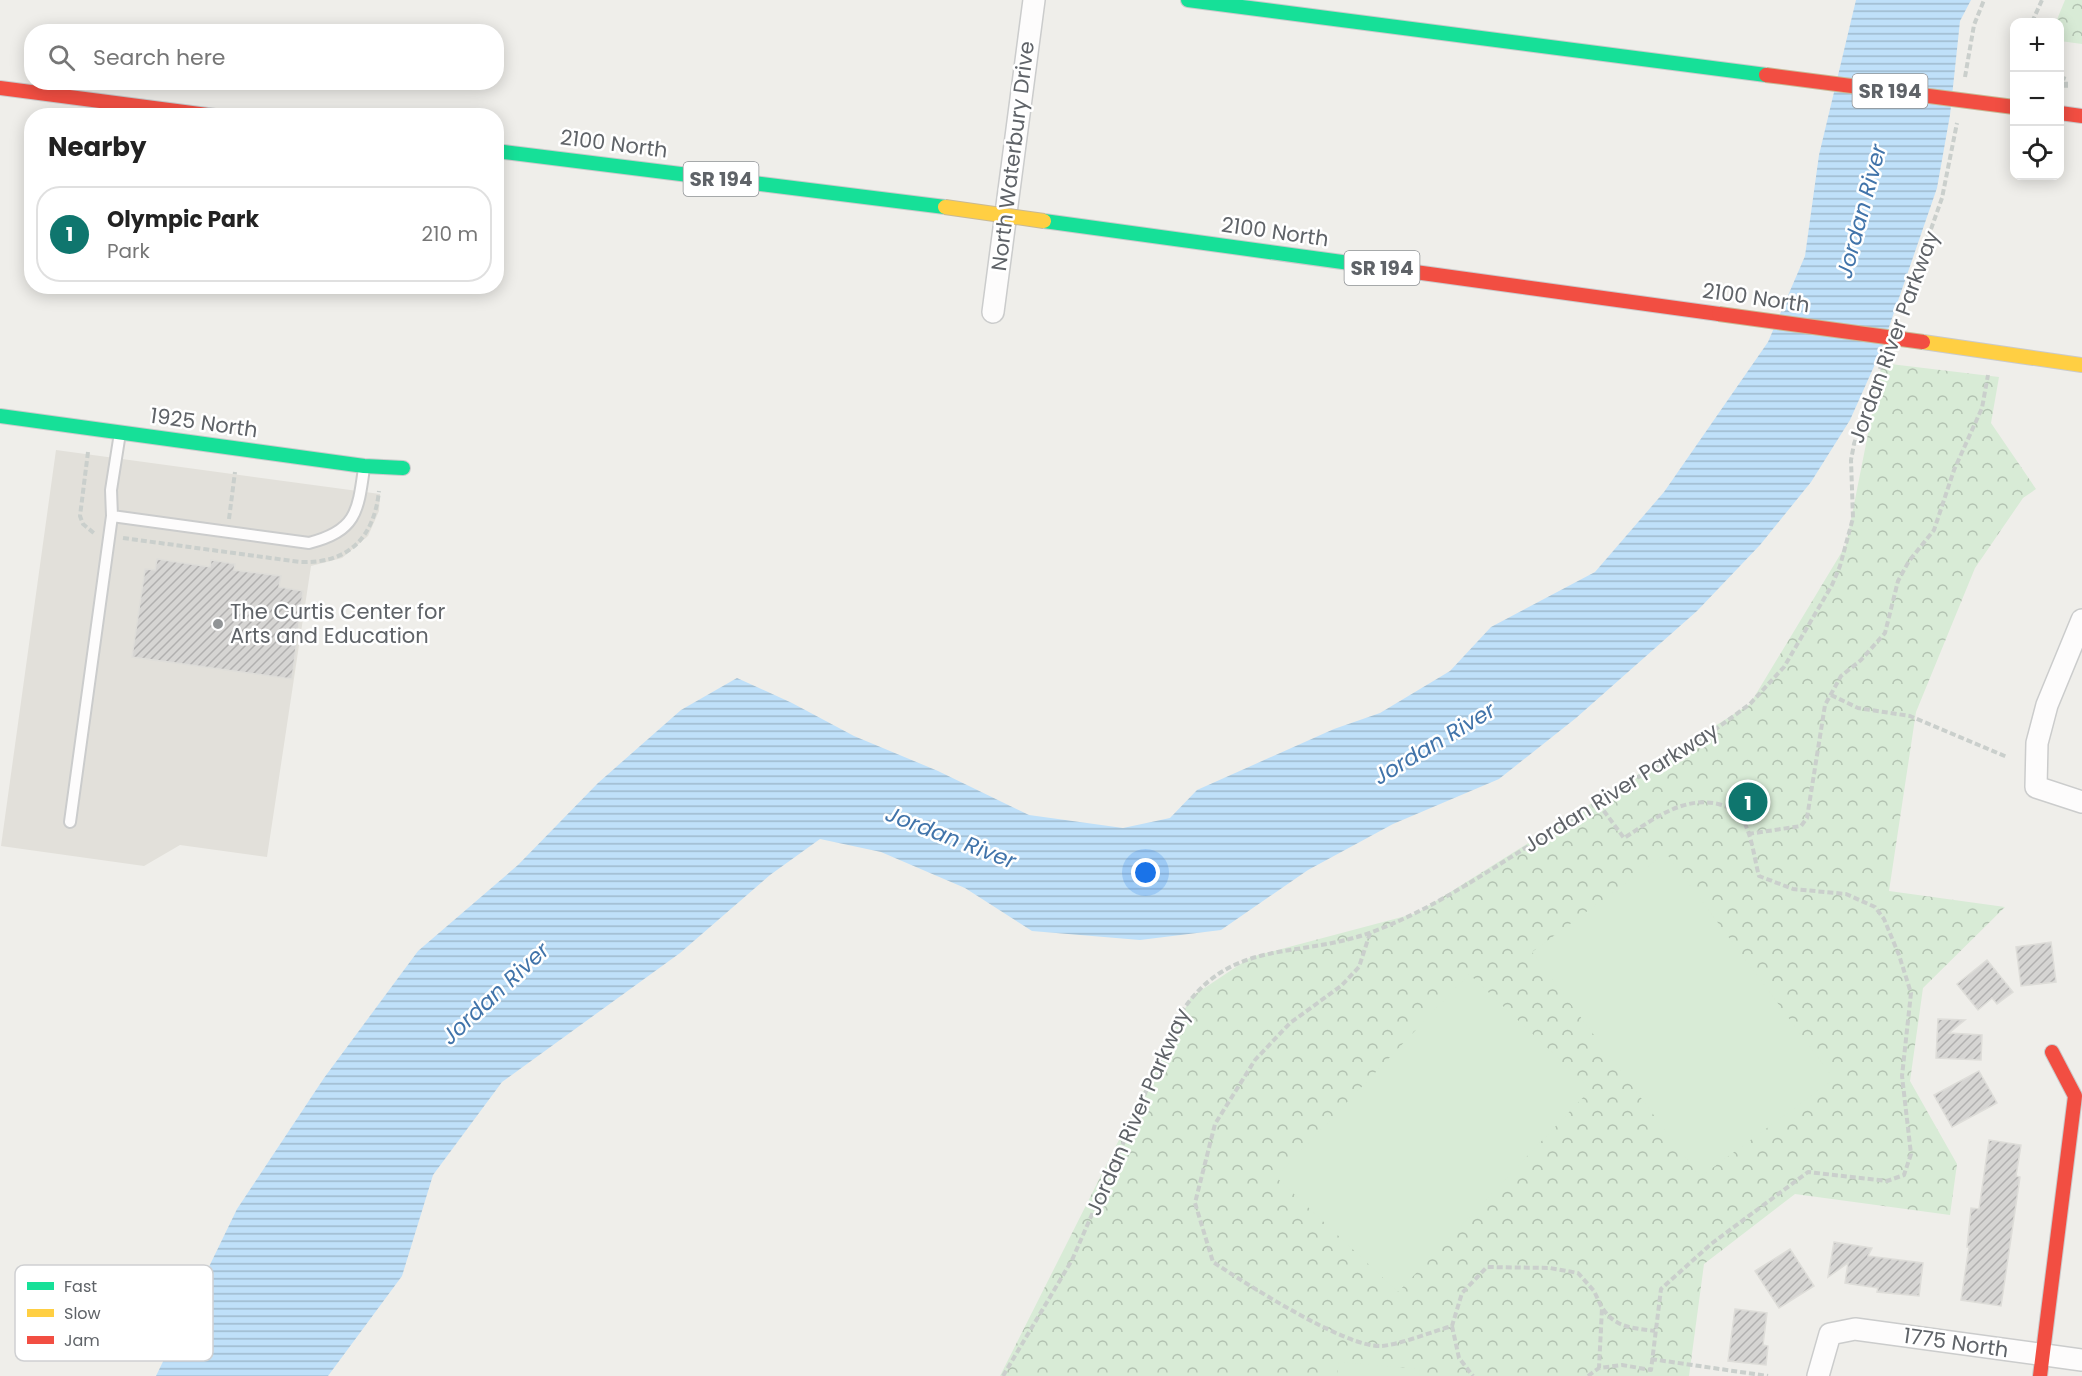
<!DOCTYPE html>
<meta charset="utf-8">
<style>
:root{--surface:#fff;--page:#f6f6f6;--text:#222;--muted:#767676;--line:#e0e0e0;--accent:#0f766e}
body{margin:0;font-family:Poppins,sans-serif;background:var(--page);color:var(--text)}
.controls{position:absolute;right:18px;top:18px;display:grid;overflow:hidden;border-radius:12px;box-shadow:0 3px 15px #0003}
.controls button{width:54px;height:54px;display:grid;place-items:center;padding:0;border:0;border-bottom:2px solid var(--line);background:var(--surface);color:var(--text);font:30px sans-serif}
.you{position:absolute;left:1146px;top:873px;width:21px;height:21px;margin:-15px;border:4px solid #fff;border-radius:50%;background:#1a73e8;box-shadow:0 0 0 9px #1a73e833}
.badge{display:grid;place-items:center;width:39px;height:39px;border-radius:50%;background:var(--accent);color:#fff;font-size:20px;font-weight:700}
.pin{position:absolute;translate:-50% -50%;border:3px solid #fff;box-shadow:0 2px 6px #0006}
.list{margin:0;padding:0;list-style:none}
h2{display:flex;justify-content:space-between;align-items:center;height:78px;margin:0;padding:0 24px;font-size:26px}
h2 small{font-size:20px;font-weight:400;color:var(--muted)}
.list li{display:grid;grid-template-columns:39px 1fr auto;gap:18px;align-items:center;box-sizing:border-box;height:96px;margin:0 12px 12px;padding:0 12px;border:2px solid var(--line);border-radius:24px}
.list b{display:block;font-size:22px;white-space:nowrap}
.list p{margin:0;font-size:20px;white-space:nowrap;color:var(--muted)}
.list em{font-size:20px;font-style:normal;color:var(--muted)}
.icon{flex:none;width:33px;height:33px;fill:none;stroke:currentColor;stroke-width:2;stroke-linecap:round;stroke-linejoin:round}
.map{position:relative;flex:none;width:2082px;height:1376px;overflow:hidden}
.search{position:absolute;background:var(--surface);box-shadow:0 3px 15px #0003;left:24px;top:24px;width:480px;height:66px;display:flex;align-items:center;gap:15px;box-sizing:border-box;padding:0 21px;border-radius:24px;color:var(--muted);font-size:22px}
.panel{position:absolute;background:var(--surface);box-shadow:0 3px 15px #0003;left:24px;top:108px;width:480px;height:186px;border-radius:24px}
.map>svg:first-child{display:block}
</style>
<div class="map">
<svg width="2082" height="1376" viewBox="0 0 2082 1376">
<defs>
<pattern id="park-crowns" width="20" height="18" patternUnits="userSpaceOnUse" patternTransform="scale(1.5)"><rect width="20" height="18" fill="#d8ebd6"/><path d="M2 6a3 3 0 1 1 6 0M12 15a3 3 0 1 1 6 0" fill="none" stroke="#b2c2b1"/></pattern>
<pattern id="water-rules" width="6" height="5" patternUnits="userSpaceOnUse" patternTransform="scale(1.5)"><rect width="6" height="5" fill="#bfe0f9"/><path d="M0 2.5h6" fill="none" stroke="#9eb9cd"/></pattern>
<pattern id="building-hatch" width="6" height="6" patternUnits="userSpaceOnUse" patternTransform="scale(1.5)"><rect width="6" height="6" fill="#d6d5d3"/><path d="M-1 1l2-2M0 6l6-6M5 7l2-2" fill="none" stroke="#b1b0af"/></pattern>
</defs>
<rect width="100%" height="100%" fill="#efeeea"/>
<path fill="#e2e0da" d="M56 450 380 494 379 511 368 536 342 558 311 566 267 857 180 845 144 866 1 846Z"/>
<path fill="url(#park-crowns)" d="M2065 0H2082V44L2060 41V22H2056Z
M1882 363 1999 377 1991 423 2036 489 2023 498 1975 568 1916 712 1889 891 2005 907 1923 988 1910 1081 1957 1164 1950 1215 1795 1194 1704 1264 1689 1376H1000L1191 997 1251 957 1417 913 1750 704 1846 545Z"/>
<path fill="#d8ebd6" d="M1666 853 1834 1079 1700 1177 1532 952Z
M1469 974 1591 1089 1398 1292 1276 1177Z
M1339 1362 1420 1369 1419 1376H1337Z"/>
<path fill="url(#water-rules)" d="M1856 0H1971L1960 21 1950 115 1937 188 1880 353 1850 420 1811 482 1760 545 1697 611 1576 718 1499 779 1393 824 1308 870 1221 930 1140 940 1032 931 965 888 881 852 820 839 770 875 680 953 502 1082 433 1175 402 1276 328 1376H156L237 1209 324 1078 418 951 518 865 598 783 681 710 737 678 792 703 854 736 938 771 1029 815 1123 828 1170 818 1197 790 1334 729 1380 713 1450 671 1491 627 1595 572 1664 492 1768 342 1805 256 1819 155Z"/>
<path fill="url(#building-hatch)" stroke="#deddd9" stroke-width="1.5" d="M157 559 210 567 211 560 235 564 234 570 281 576 279 587 303 591 292 679 132 657 145 569 155 570Z
M2051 942 2056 982 2021 986 2016 947Z
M1987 960 2013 992 1997 1004 1992 998 1978 1010 1957 984Z
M1938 1019 1965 1020 1949 1033 1982 1035 1981 1060 1936 1058Z
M1979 1071 1997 1103 1952 1127 1934 1095Z
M1989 1140 2021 1145 2016 1176 2020 1177 2001 1306 1961 1300 1969 1247H1967L1971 1208 1979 1209Z
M1834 1242 1872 1248 1868 1256 1923 1263 1919 1296 1877 1292 1878 1288 1845 1283 1848 1263 1828 1277Z
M1790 1249 1814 1286 1779 1308 1755 1271Z
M1735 1309 1767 1313 1763 1345 1768 1346 1766 1365 1728 1361Z"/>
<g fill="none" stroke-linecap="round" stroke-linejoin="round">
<defs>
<path id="lane" d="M112 516 309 543C356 531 358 512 364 468
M70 822 112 516 111 490 120 433"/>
<path id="street" d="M993 312 1034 0
M2082 620 2047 705 2037 743 2036 787 2082 802
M1818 1376 1830 1334 1855 1329 2082 1360"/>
<path id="fast" d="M1188 0 1766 75
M496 151 945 207
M1044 221 1386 268
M0 416 364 466 403 468"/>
<path id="slow" d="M1923 342 2082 365"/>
<path id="jam" d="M0 88 215 116
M2060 113 2082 116
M1386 268 1719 314
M2040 1376 2075 1096 2052 1052"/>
</defs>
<use href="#lane" stroke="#cbcccc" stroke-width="14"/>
<use href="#street" stroke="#cbcccc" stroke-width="24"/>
<use href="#fast" stroke="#cacacb" stroke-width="16"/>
<use href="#slow" stroke="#cacacb" stroke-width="16"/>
<use href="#jam" stroke="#cacacb" stroke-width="16"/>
<path stroke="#cacfcc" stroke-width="4" stroke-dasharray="6 3" stroke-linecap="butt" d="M2032 22 2042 0
M1965 77 1974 25 1984 0
M2060 77 2066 79V89
M1901 314 1942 198 1957 123
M88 452 80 516 83 524 95 534
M229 519 235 472
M123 538 300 562C348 564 374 538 379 491
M1831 695 1858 708 1910 716 2007 757
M1748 834 1801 826 1807 818 1825 705 1841 676 1861 660 1885 633 1898 581 1909 561 1934 530 1954 470 1982 408 1988 375
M1370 933 1359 967 1341 986 1290 1023 1255 1060 1215 1124 1195 1203 1213 1262C1245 1283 1346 1348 1381 1346 1399 1345 1434 1331 1452 1326L1462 1293 1487 1267 1550 1268 1578 1273 1594 1291 1602 1308 1599 1368 1622 1365 1651 1370 1661 1289 1711 1244 1808 1172 1887 1181 1904 1175 1911 1154 1902 1076 1911 993 1899 955 1884 919 1875 907 1846 894 1793 889 1759 876C1754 858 1752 833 1741 817 1737 810 1730 808 1722 805 1685 794 1654 819 1624 838L1598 803
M1603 1309C1616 1328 1633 1328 1655 1331
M1452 1326 1459 1358 1473 1376
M1651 1359 1768 1376
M1003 1376 1072 1260 1179 1016C1229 936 1297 960 1372 932 1431 910 1482 875 1535 842 1595 804 1656 766 1716 729L1750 704 1784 667 1832 585 1840 566 1853 518 1851 460 1854 444 1883 360
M1588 1376 1599 1368"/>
<use href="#lane" stroke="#fdfcfc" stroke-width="10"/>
<use href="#street" stroke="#fdfcfc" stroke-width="21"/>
<use href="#fast" stroke="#16e098" stroke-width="14"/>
<use href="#slow" stroke="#ffcf43" stroke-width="14"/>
<use href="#jam" stroke="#f24e42" stroke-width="14"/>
<defs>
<path id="slow-bridge" d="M945 207 1044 221"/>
<path id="jam-bridge" d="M1766 75 2014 107
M1719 314 1923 342"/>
</defs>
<use href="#slow-bridge" stroke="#c8b996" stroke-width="16" stroke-linecap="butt"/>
<use href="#jam-bridge" stroke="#c8b996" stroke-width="16" stroke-linecap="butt"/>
<use href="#slow-bridge" stroke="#ffcf43" stroke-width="14"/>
<use href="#jam-bridge" stroke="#f24e42" stroke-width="14"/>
</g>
<circle fill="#919496" stroke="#fff" stroke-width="2" cx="218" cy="624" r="6"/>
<g text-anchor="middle" stroke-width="5" stroke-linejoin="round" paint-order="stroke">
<g fill="#fff" stroke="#8f9295" stroke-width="1.5">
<rect x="1852.5" y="74" width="75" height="34" rx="4.5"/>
<rect x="683.5" y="162" width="75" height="34" rx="4.5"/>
<rect x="1344.5" y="251" width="75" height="34" rx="4.5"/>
</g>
<g font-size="20" font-weight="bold" fill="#5f6368">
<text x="1890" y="98">SR 194</text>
<text x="721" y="186">SR 194</text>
<text x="1382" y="275">SR 194</text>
</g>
<g font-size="21" fill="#5f6368" stroke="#fff">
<text transform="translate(614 144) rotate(7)" y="7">2100 North</text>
<text transform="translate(1013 156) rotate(-83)" y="7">North Waterbury Drive</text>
<text transform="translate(1275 232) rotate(8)" y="7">2100 North</text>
<text transform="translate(1756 298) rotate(8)" y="7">2100 North</text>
<text transform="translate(1894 337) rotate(-70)" y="7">Jordan River Parkway</text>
<text transform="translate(204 423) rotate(8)" y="7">1925 North</text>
<text transform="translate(1621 788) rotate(-32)" y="7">Jordan River Parkway</text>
<text transform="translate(1138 1112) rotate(-66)" y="7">Jordan River Parkway</text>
<text transform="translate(1956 1343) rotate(8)" y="7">1775 North</text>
</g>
<g font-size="21" fill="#5f6368" stroke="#fff" text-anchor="start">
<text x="230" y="619">The Curtis Center for<tspan x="230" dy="24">Arts and Education</tspan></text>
</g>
<g font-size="22" font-style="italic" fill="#4174aa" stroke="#fff">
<text transform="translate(1861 211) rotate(-75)" y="8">Jordan River</text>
<text transform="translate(1434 743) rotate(-31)" y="8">Jordan River</text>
<text transform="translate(951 837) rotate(21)" y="8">Jordan River</text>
<text transform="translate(495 993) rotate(-43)" y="8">Jordan River</text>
</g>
</g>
<rect x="15" y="1265" width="198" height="96" rx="9" fill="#fff" stroke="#cfd0d2" stroke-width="1.5"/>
<rect x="27" y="1282" width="27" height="8" fill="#16e098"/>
<rect x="27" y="1309" width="27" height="8" fill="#ffcf43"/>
<rect x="27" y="1336" width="27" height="8" fill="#f24e42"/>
<g font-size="16" fill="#5f6368">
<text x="64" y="1292">Fast</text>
<text x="64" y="1319">Slow</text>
<text x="64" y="1346">Jam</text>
</g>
</svg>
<div class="controls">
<button>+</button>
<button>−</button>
<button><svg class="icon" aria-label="locate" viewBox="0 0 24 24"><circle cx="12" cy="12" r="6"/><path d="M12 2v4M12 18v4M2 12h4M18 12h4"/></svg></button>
</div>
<div class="you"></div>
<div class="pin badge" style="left:1748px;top:802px">1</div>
<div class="search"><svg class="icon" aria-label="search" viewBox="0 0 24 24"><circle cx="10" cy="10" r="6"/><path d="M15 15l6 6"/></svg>Search here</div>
<section class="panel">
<h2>Nearby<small></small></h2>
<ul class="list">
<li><span class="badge">1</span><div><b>Olympic Park</b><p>Park</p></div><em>210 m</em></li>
</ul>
</section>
</div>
